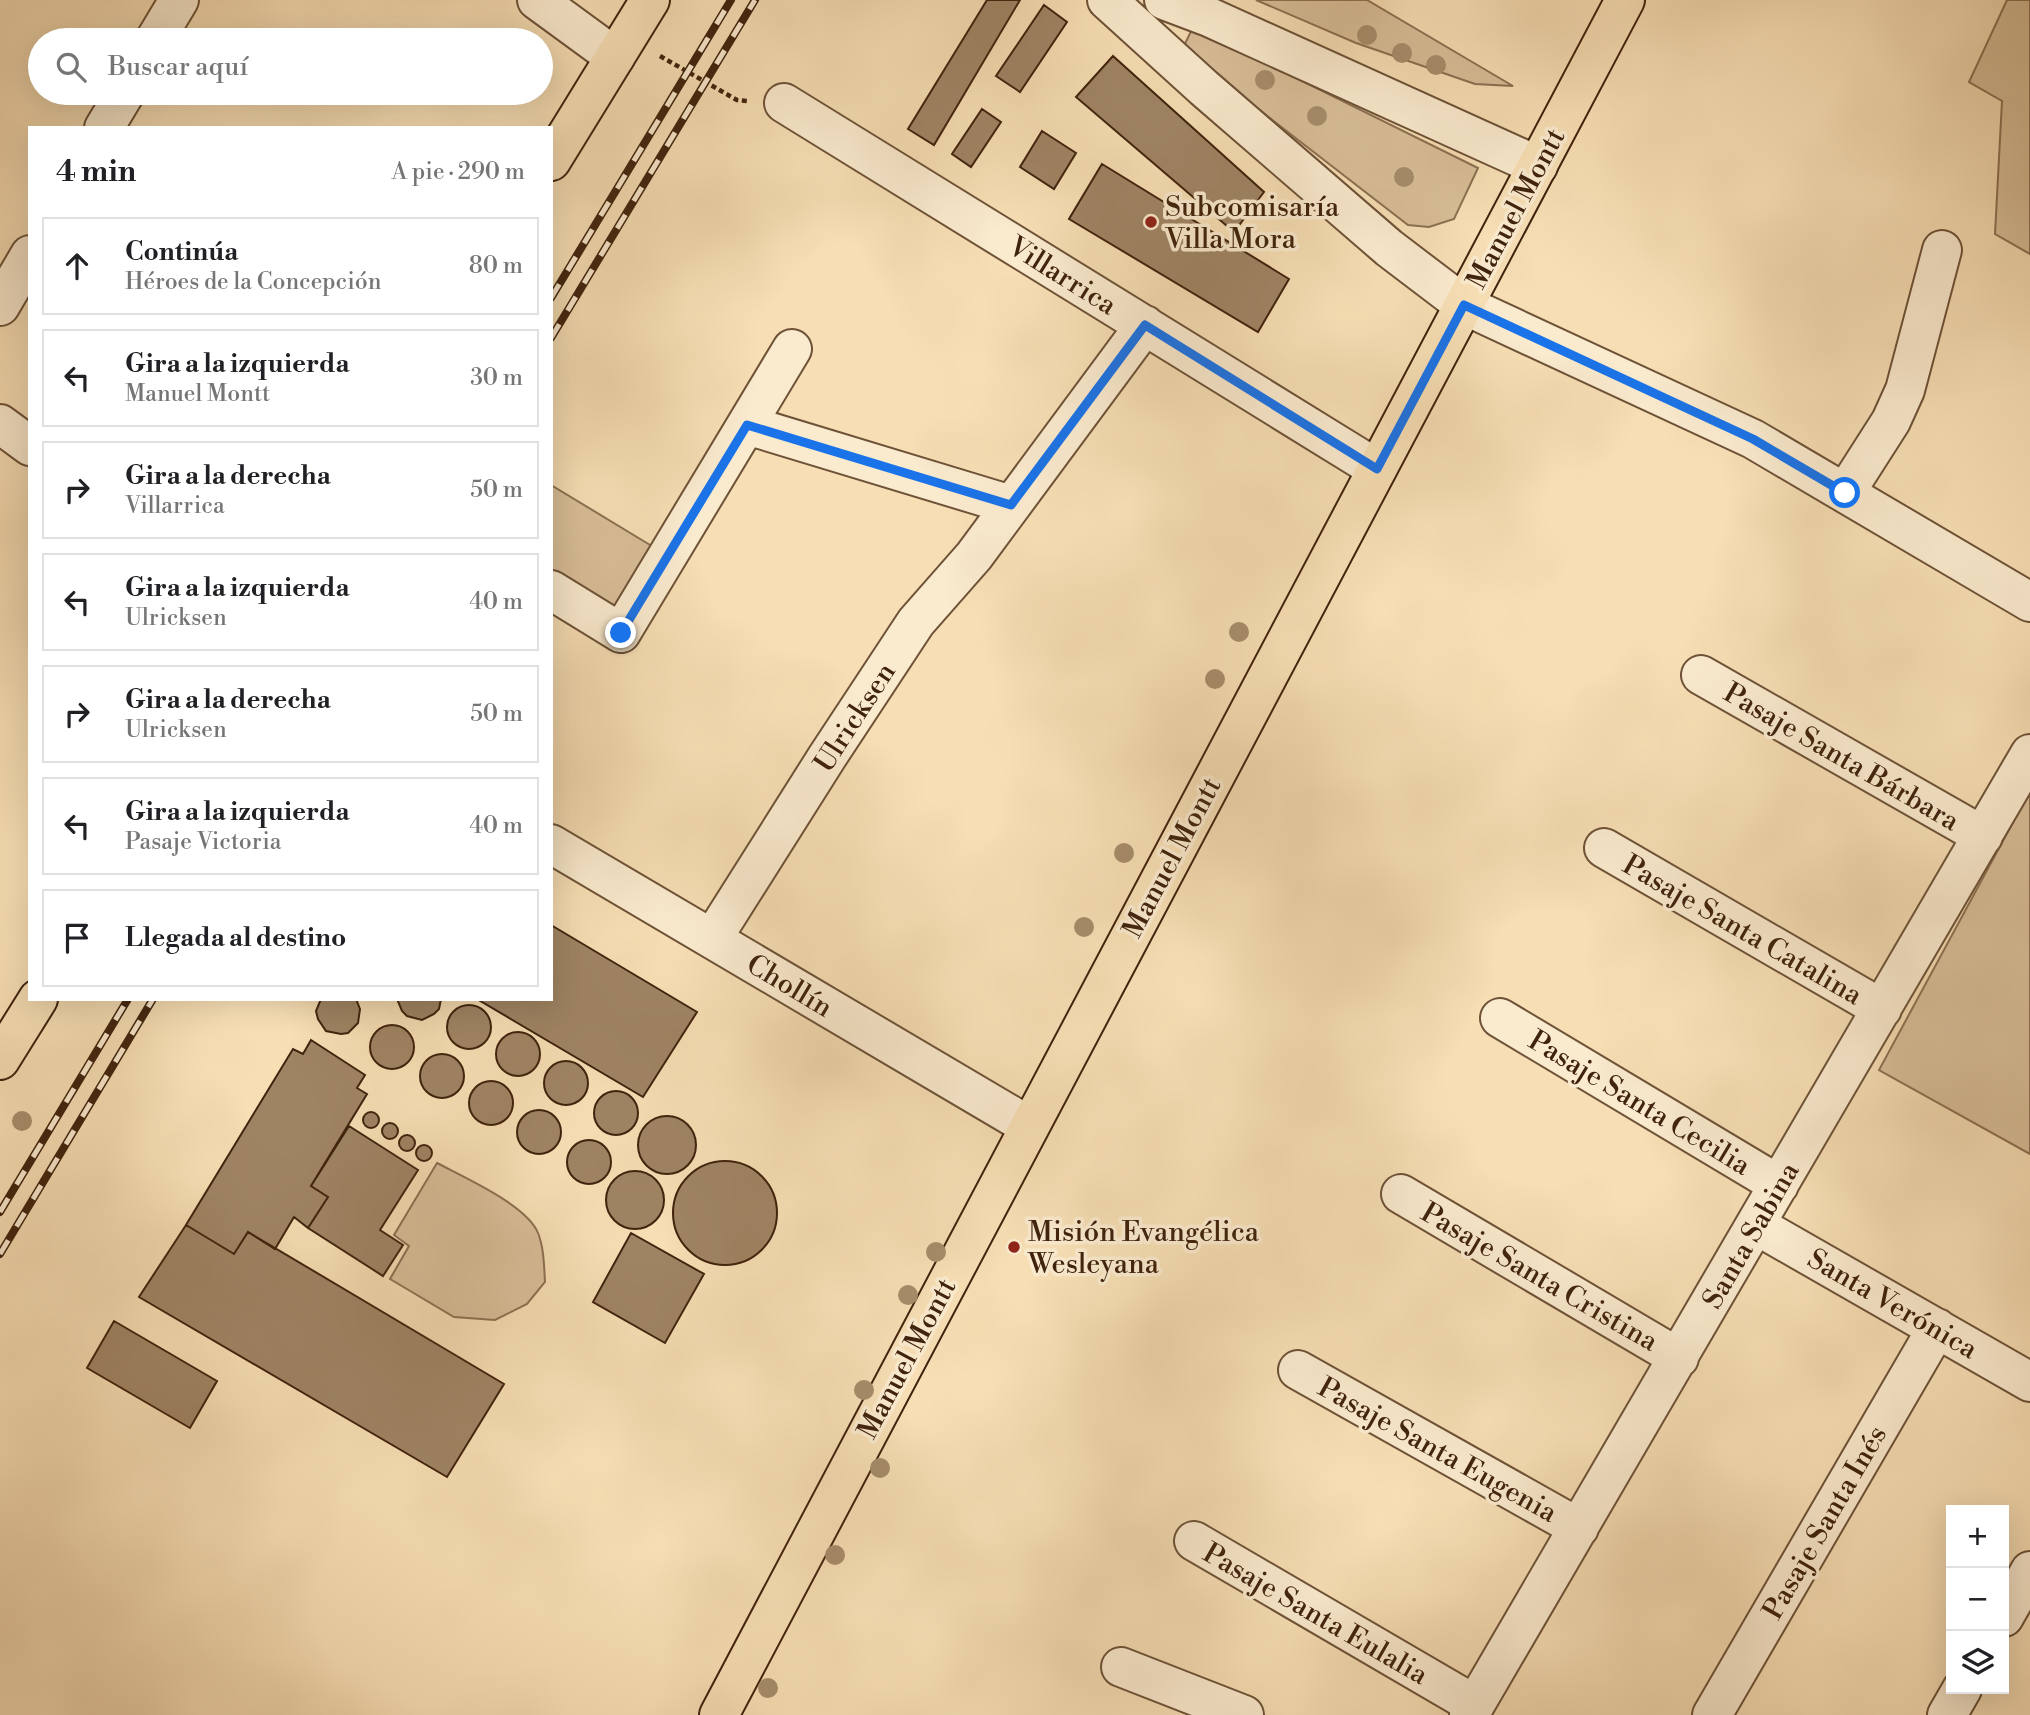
<!DOCTYPE html>
<html lang="es">
<meta charset="utf-8">
<style>
:root{--surface:#fff;--page:#f6f6f6;--text:#202124;--muted:#757577;--line:#e0e0e0}
body{margin:0;font-family:"Libre Bodoni",serif;background:var(--page);color:var(--text)}
.controls{position:absolute;right:21px;bottom:21px;display:grid;overflow:hidden;border-radius:0px;box-shadow:0 7px 28px #0002}
.controls button{width:63px;height:63px;display:grid;place-items:center;padding:0;border:0;border-bottom:2px solid var(--line);background:var(--surface);color:var(--text);font:35px sans-serif}
.stop{position:absolute;width:21px;height:21px;margin:-16px;border:5px solid #1a73e8;border-radius:50%;background:#fff}
.stop.end{background:#1a73e8;border-color:#fff;box-shadow:0 2px 7px #0008}
.list{margin:0;padding:0;list-style:none}
h2{display:flex;justify-content:space-between;align-items:center;height:91px;margin:0;padding:0 28px;font-size:30px}
h2 small{font-size:23px;font-weight:400;color:var(--muted)}
.list li{display:grid;grid-template-columns:46px 1fr auto;gap:21px;align-items:center;box-sizing:border-box;height:98px;margin:0 14px 14px;padding:0 14px;border:2px solid var(--line);border-radius:0px}
.list b{display:block;font-size:26px;white-space:nowrap}
.list p{margin:0;font-size:23px;white-space:nowrap;color:var(--muted)}
.list em{font-size:23px;font-style:normal;color:var(--muted)}
.icon{flex:none;width:38px;height:38px;fill:none;stroke:currentColor;stroke-width:2;stroke-linecap:round;stroke-linejoin:round}
.map{position:relative;flex:none;width:2030px;height:1715px;overflow:hidden}
.search{position:absolute;background:var(--surface);box-shadow:0 7px 28px #0002;left:28px;top:28px;width:525px;height:77px;display:flex;align-items:center;gap:18px;box-sizing:border-box;padding:0 24px;border-radius:38px;color:var(--muted);font-size:26px}
.panel{position:absolute;background:var(--surface);box-shadow:0 7px 28px #0002;left:28px;top:126px;width:525px;height:875px;border-radius:0px}
.map>svg:first-child{display:block}
</style>
<div class="map">
<svg width="2030" height="1715" viewBox="0 0 2030 1715">
<rect width="100%" height="100%" fill="#f7deb4"/>
<filter id="stains"><feTurbulence type="fractalNoise" baseFrequency=".00286" numOctaves="4"/><feColorMatrix values="0 0 0 0 .2 0 0 0 0 .09 0 0 0 0 .02 0 0 0 .5 -.17"/></filter>
<radialGradient id="worn" r=".72"><stop offset=".6" stop-color="#630" stop-opacity="0"/><stop offset="1" stop-color="#630" stop-opacity=".3"/></radialGradient>
<path fill="#d8be98" stroke="#8c7052" stroke-width="2" d="M1256 0H1367L1513 86 1475 84 1356 43Z
M2007 0H2030V254L1995 234 2002 101 1969 82Z
M1193 27 1478 168 1454 219 1429 227 1408 225 1182 50Z
M551 485 660 551 617 621 551 581Z
M2030 791V1154L1879 1070Z
M437 1163C463 1177 527 1205 538 1233 544 1248 544 1266 545 1282L527 1304 495 1320 454 1317 390 1279 409 1246 394 1235Z"/>
<path fill="#9f8464" stroke="#40230d" stroke-width="2" d="M987 0H1020L934 145 908 129Z
M1044 5 1067 22 1020 92 996 76Z
M1113 56 1264 192 1234 232 1076 97Z
M982 109 1001 122 971 167 952 154Z
M1042 131 1076 153 1054 189 1020 167Z
M1102 164 1289 279 1258 332 1069 219Z
M551 925 697 1012 643 1097 477 999H551Z
M321 999H356L360 1009 358 1023 348 1033 341 1034 326 1031 318 1019 316 1011Z
M397 999H441L439 1009 434 1014 422 1020 407 1016 402 1011Z
M447 1027a22 22 0 1 1 44 0a22 22 0 1 1-44 0Z
M370 1047a22 22 0 1 1 44 0a22 22 0 1 1-44 0Z
M496 1054a22 22 0 1 1 44 0a22 22 0 1 1-44 0Z
M311 1040 365 1075 357 1088 367 1094 311 1186 328 1197 308 1228 294 1217 275 1249 248 1232 234 1254 186 1225 293 1049 303 1054Z
M420 1076a22 22 0 1 1 44 0a22 22 0 1 1-44 0Z
M544 1083a22 22 0 1 1 44 0a22 22 0 1 1-44 0Z
M469 1103a22 22 0 1 1 44 0a22 22 0 1 1-44 0Z
M594 1113a22 22 0 1 1 44 0a22 22 0 1 1-44 0Z
M517 1132a22 22 0 1 1 44 0a22 22 0 1 1-44 0Z
M363 1120a8 8 0 1 1 16 0a8 8 0 1 1-16 0Z
M638 1145a29 29 0 1 1 58 0a29 29 0 1 1-58 0Z
M382 1131a8 8 0 1 1 16 0a8 8 0 1 1-16 0Z
M349 1126 418 1170 380 1230 403 1245 383 1276 308 1228 328 1197 311 1186Z
M399 1143a8 8 0 1 1 16 0a8 8 0 1 1-16 0Z
M567 1162a22 22 0 1 1 44 0a22 22 0 1 1-44 0Z
M416 1153a8 8 0 1 1 16 0a8 8 0 1 1-16 0Z
M673 1213a52 52 0 1 1 104 0a52 52 0 1 1-104 0Z
M606 1200a29 29 0 1 1 58 0a29 29 0 1 1-58 0Z
M186 1225 234 1254 248 1232 504 1384 447 1477 139 1297Z
M631 1233 704 1274 665 1343 593 1302Z
M114 1321 217 1381 190 1428 87 1368Z"/>
<g fill="none" stroke-linecap="round" stroke-linejoin="round">
<defs>
<path id="minor" d="M537 0 615 57
M1107 0 1204 88 1389 248 1464 305 1753 439 2030 602
M1164 0 1209 17 1538 166
M155 40 179 0
M784 103 1377 469
M104 128 125 93
M0 306 30 255
M0 424 30 446
M747 425 1011 505
M1845 493 1891 421 1905 390 1942 250
M551 590 621 633 792 349
M1701 675 1983 836
M551 844 1029 1126
M1604 848 1882 1009
M712 939 827 757 916 622 974 556 1145 325
M1500 1018 1779 1185
M1401 1194 1679 1358
M1756 1225 2030 1382
M1298 1370 1579 1528
M1194 1541 1475 1705
M2004 1617 2030 1571
M1121 1667 1244 1715
M1469 1715 2030 754
M1712 1715 1937 1328
M1947 1715 1962 1689"/>
<path id="major" d="M551 161 650 0
M0 1060 38 999
M719 1715 1625 0"/>
</defs>
<use href="#minor" stroke="#6e5237" stroke-width="42"/>
<use href="#major" stroke="#40230d" stroke-width="42"/>
<path stroke="#40230d" stroke-width="4.5" stroke-dasharray="5 3.5" stroke-linecap="butt" d="M660 56 737 100 748 101"/>
<use href="#minor" stroke="#faeace" stroke-width="38"/>
<use href="#major" stroke="#f7deb4" stroke-width="38"/>
<defs>
<path id="rail" d="M551 298 731 0
M551 338 755 0
M0 1212 128 999
M0 1254 153 999"/>
</defs>
<use href="#rail" stroke="#40230d" stroke-width="8"/>
<use href="#rail" stroke="#faeace" stroke-width="5" stroke-dasharray="16" stroke-linecap="butt"/>
</g>
<g fill="#a78d6b">
<circle cx="1367" cy="35" r="10"/>
<circle cx="1402" cy="53" r="10"/>
<circle cx="1436" cy="65" r="10"/>
<circle cx="1265" cy="80" r="10"/>
<circle cx="1317" cy="116" r="10"/>
<circle cx="1404" cy="177" r="10"/>
<circle cx="1239" cy="632" r="10"/>
<circle cx="1215" cy="679" r="10"/>
<circle cx="1124" cy="853" r="10"/>
<circle cx="1084" cy="927" r="10"/>
<circle cx="22" cy="1121" r="10"/>
<circle cx="936" cy="1252" r="10"/>
<circle cx="908" cy="1295" r="10"/>
<circle cx="864" cy="1390" r="10"/>
<circle cx="880" cy="1468" r="10"/>
<circle cx="835" cy="1555" r="10"/>
<circle cx="768" cy="1688" r="10"/>
</g>
<g fill="none" stroke-linecap="round" stroke-linejoin="round">
<path stroke="#1a73e8" stroke-width="9" d="M621 633 747 425 1011 505 1145 325 1377 469 1464 305 1753 439 1845 493"/>
</g>
<g fill="#8f2418" stroke="#faeace" stroke-width="2.5">
<circle cx="1151" cy="222" r="7"/>
<circle cx="1014" cy="1247" r="7"/>
</g>
<g text-anchor="middle" stroke-width="7" stroke-linejoin="round" paint-order="stroke">
<g font-size="28" fill="#40230d" stroke="#faeace" text-anchor="start">
<text x="1165" y="216">Subcomisaría<tspan x="1165" dy="32">Villa Mora</tspan></text>
<text x="1028" y="1241">Misión Evangélica<tspan x="1028" dy="32">Wesleyana</tspan></text>
</g>
<g font-size="28" fill="#40230d" stroke="#faeace">
<text transform="translate(1515 208) rotate(-62)" y="10">Manuel Montt</text>
<text transform="translate(1063 275) rotate(32)" y="10">Villarrica</text>
<text transform="translate(854 717) rotate(-57)" y="10">Ulricksen</text>
<text transform="translate(1842 756) rotate(30)" y="10">Pasaje Santa Bárbara</text>
<text transform="translate(1171 857) rotate(-62)" y="10">Manuel Montt</text>
<text transform="translate(1743 929) rotate(30)" y="10">Pasaje Santa Catalina</text>
<text transform="translate(790 985) rotate(31)" y="10">Chollín</text>
<text transform="translate(1640 1102) rotate(31)" y="10">Pasaje Santa Cecilia</text>
<text transform="translate(1750 1235) rotate(-60)" y="10">Santa Sabina</text>
<text transform="translate(1540 1276) rotate(30)" y="10">Pasaje Santa Cristina</text>
<text transform="translate(1893 1303) rotate(30)" y="10">Santa Verónica</text>
<text transform="translate(906 1358) rotate(-62)" y="10">Manuel Montt</text>
<text transform="translate(1438 1449) rotate(29)" y="10">Pasaje Santa Eugenia</text>
<text transform="translate(1824 1522) rotate(-60)" y="10">Pasaje Santa Inés</text>
<text transform="translate(1316 1613) rotate(30)" y="10">Pasaje Santa Eulalia</text>
</g>
</g>
<rect width="100%" height="100%" filter="url(#stains)"/>
<rect width="100%" height="100%" fill="url(#worn)"/>
</svg>
<div class="controls">
<button>+</button>
<button>−</button>
<button><svg class="icon" aria-label="layers" viewBox="0 0 24 24"><path d="M12 4l9 5-9 5-9-5zM3 14l9 5 9-5"/></svg></button>
</div>
<div class="stop" style="left:1845px;top:493px"></div>
<div class="stop end" style="left:621px;top:633px"></div>
<div class="search"><svg class="icon" aria-label="search" viewBox="0 0 24 24"><circle cx="10" cy="10" r="6"/><path d="M15 15l6 6"/></svg>Buscar aquí</div>
<section class="panel">
<h2>4 min<small>A pie · 290 m</small></h2>
<ul class="list">
<li><svg class="icon" aria-label="ahead" viewBox="0 0 24 24"><path d="M12 20V5M6 11l6-6 6 6"/></svg><div><b>Continúa</b><p>Héroes de la Concepción</p></div><em>80 m</em></li>
<li><svg class="icon" aria-label="left" viewBox="0 0 24 24"><path d="M17 20v-9H6M10 6l-5 5 5 5"/></svg><div><b>Gira a la izquierda</b><p>Manuel Montt</p></div><em>30 m</em></li>
<li><svg class="icon" aria-label="right" viewBox="0 0 24 24"><path d="M7 20v-9h11M14 6l5 5-5 5"/></svg><div><b>Gira a la derecha</b><p>Villarrica</p></div><em>50 m</em></li>
<li><svg class="icon" aria-label="left" viewBox="0 0 24 24"><path d="M17 20v-9H6M10 6l-5 5 5 5"/></svg><div><b>Gira a la izquierda</b><p>Ulricksen</p></div><em>40 m</em></li>
<li><svg class="icon" aria-label="right" viewBox="0 0 24 24"><path d="M7 20v-9h11M14 6l5 5-5 5"/></svg><div><b>Gira a la derecha</b><p>Ulricksen</p></div><em>50 m</em></li>
<li><svg class="icon" aria-label="left" viewBox="0 0 24 24"><path d="M17 20v-9H6M10 6l-5 5 5 5"/></svg><div><b>Gira a la izquierda</b><p>Pasaje Victoria</p></div><em>40 m</em></li>
<li><svg class="icon" aria-label="arrive" viewBox="0 0 24 24"><path d="M6 21V4h12l-3 4 3 4H6"/></svg><div><b>Llegada al destino</b></div></li>
</ul>
</section>
</div>
